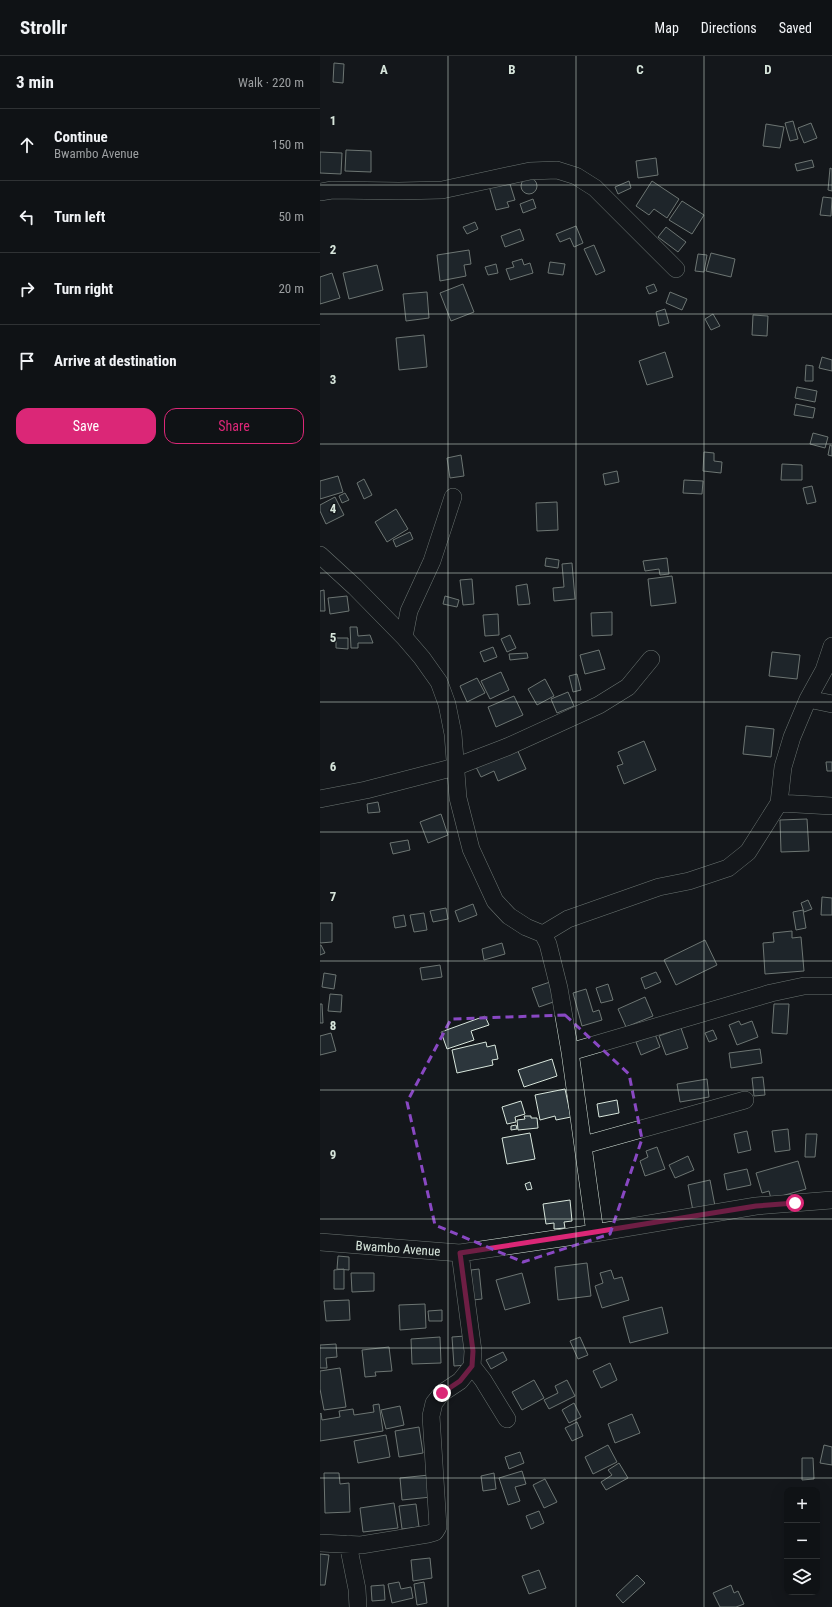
<!DOCTYPE html>
<meta charset="utf-8">
<style>
:root{--surface:#0f1215;--page:#1d2022;--text:#f1f3f6;--muted:#9b9ea0;--line:#2f3234;--accent:#db2777}
body{margin:0;font-family:"Roboto Condensed",sans-serif;background:var(--page);color:var(--text)}
.controls{position:absolute;right:12px;bottom:12px;display:grid;overflow:hidden;border-radius:8px;box-shadow:0 4px 16px #0002}
.controls button{width:36px;height:36px;display:grid;place-items:center;padding:0;border:0;border-bottom:1px solid var(--line);background:var(--surface);color:var(--text);font:20px sans-serif}
.stop{position:absolute;width:12px;height:12px;margin:-9px;border:3px solid #db2777;border-radius:50%;background:#fff}
.stop.end{background:#db2777;border-color:#fff;box-shadow:0 1px 4px #0008}
.list{margin:0;padding:0;list-style:none}
h2{display:flex;justify-content:space-between;align-items:center;height:52px;margin:0;padding:0 16px;font-size:17px}
h2 small{font-size:13px;font-weight:400;color:var(--muted)}
.list li{display:grid;grid-template-columns:26px 1fr auto;gap:12px;align-items:center;box-sizing:border-box;height:72px;padding:0 16px;border-top:1px solid var(--line)}
.list b{display:block;font-size:15px;white-space:nowrap}
.list p{margin:0;font-size:13px;white-space:nowrap;color:var(--muted)}
.list em{font-size:13px;font-style:normal;color:var(--muted)}
.actions{display:flex;gap:8px;padding:12px 16px}
.actions a{flex:1;padding:9px 0;border:1px solid var(--accent);border-radius:12px;text-align:center;font-size:14px;color:var(--accent)}
.actions .main{background:var(--accent);color:#fff}
.icon{flex:none;width:22px;height:22px;fill:none;stroke:currentColor;stroke-width:2;stroke-linecap:round;stroke-linejoin:round}
.map{position:relative;flex:none;width:512px;height:1551px;overflow:hidden}
header{display:flex;align-items:center;gap:24px;box-sizing:border-box;height:56px;padding:0 20px;background:var(--surface);border-bottom:1px solid var(--line)}
header strong{font-size:19px}
nav{display:flex;gap:22px;margin-inline-start:auto;font-size:14px}
main{display:flex}
aside{flex:1;background:var(--surface)}
.map>svg:first-child{display:block}
</style>
<header>
<strong>Strollr</strong>
<nav><a>Map</a><a>Directions</a><a>Saved</a></nav>
</header>
<main>
<aside>
<h2>3 min<small>Walk · 220 m</small></h2>
<ul class="list">
<li><svg class="icon" aria-label="ahead" viewBox="0 0 24 24"><path d="M12 20V5M6 11l6-6 6 6"/></svg><div><b>Continue</b><p>Bwambo Avenue</p></div><em>150 m</em></li>
<li><svg class="icon" aria-label="left" viewBox="0 0 24 24"><path d="M17 20v-9H6M10 6l-5 5 5 5"/></svg><div><b>Turn left</b></div><em>50 m</em></li>
<li><svg class="icon" aria-label="right" viewBox="0 0 24 24"><path d="M7 20v-9h11M14 6l5 5-5 5"/></svg><div><b>Turn right</b></div><em>20 m</em></li>
<li><svg class="icon" aria-label="arrive" viewBox="0 0 24 24"><path d="M6 21V4h12l-3 4 3 4H6"/></svg><div><b>Arrive at destination</b></div></li>
</ul>
<div class="actions"><a class="main">Save</a><a>Share</a></div>
</aside>
<div class="map">
<svg width="512" height="1551" viewBox="0 0 512 1551">
<rect width="100%" height="100%" fill="#14181c"/>
<path fill="#2c363c" stroke="#d8e6dc" d="M14 7 24 8 23 27 13 26Z
M473 65 478 83 470 85 465 67Z
M491 67 497 82 484 87 478 72Z
M446 68 464 71 460 92 443 90Z
M26 94 51 95V116L25 115Z
M0 96 22 97 21 118 0 117Z
M336 102 338 119 318 122 316 105Z
M492 104 494 111 477 115 475 108Z
M510 112 512 113V135L508 134Z
M201 130a8 8 0 1 1 16 0a8 8 0 1 1-16 0Z
M189 125 195 144 187 146 189 151 176 154 169 130Z
M309 125 311 132 298 138 295 131Z
M332 125 359 143 347 162 334 153 329 159 316 150Z
M503 141 512 142 511 160 500 159Z
M213 143 216 152 203 157 200 148Z
M362 145 384 159 372 178 349 164Z
M155 166 158 173 147 178 143 171Z
M256 170 263 187 254 191 250 182 240 186 236 178Z
M346 171 366 186 358 196 338 181Z
M200 173 204 184 185 191 181 180Z
M274 189 285 215 276 219 264 193Z
M149 194 151 208 144 209 146 220 120 225 117 199Z
M391 197 415 203 411 221 386 215Z
M378 198 387 199 384 216 375 215Z
M202 203 204 209 210 207 213 217 190 224 186 213 194 211 192 206Z
M230 206 245 208 243 219 228 217Z
M176 208 178 217 168 219 165 211Z
M57 209 63 234 29 243 23 217Z
M12 217 20 242 0 248V221Z
M143 228 154 256 131 265 120 237Z
M334 228 337 235 329 238 326 231Z
M107 236 109 262 86 265 83 238Z
M350 236 367 243 362 254 346 247Z
M345 253 349 267 339 270 336 256Z
M393 258 400 270 391 274 385 263Z
M433 259 448 260 447 280 432 279Z
M104 279 107 311 79 314 76 282Z
M345 296 353 321 327 329 319 305Z
M502 301 512 304V315L499 312Z
M486 309 493 310V325H485Z
M477 331 497 335 495 346 475 342Z
M476 348 495 352 493 362 474 359Z
M493 377 508 381 505 392 490 388Z
M510 389 512 390V400L508 399Z
M384 396 394 397V405L402 406 401 417 383 415Z
M141 399 144 420 130 422 127 402Z
M462 408 482 409V424H461Z
M297 415 299 426 285 429 283 418Z
M18 420 23 436 0 443V425Z
M44 423 52 439 44 443 37 427Z
M364 424 383 425 382 438 363 437Z
M492 430 496 446 487 448 483 432Z
M25 437 29 444 22 447 19 440Z
M15 441 24 459 6 468 0 455V449Z
M237 446 238 474 217 475 216 447Z
M76 453 88 473 67 486 55 466Z
M90 476 93 483 76 491 73 484Z
M226 502 239 504 238 512 225 510Z
M347 502 349 518 340 519 339 513 325 515 323 505Z
M252 507 255 543 234 545 233 532 244 531 242 508Z
M352 520 356 547 331 550 328 523Z
M152 523 154 548 143 549 140 524Z
M207 528 210 548 198 549 196 530Z
M4 534 5 555H0V535Z
M27 540 29 555 10 558 8 542Z
M125 540 139 544 137 551 123 548Z
M292 556V579L272 580 271 557Z
M178 558 179 579 165 580 163 559Z
M30 571H37L38 580 50 579 53 587H38V592H31Z
M190 579 196 592 187 596 181 583Z
M16 582H28V593L16 592Z
M173 591 177 601 164 606 160 596Z
M279 594 285 613 265 618 260 599Z
M452 596 480 599 477 623 449 620Z
M207 597 208 602 190 604 189 598Z
M181 616 189 634 170 643 161 625Z
M257 618 261 634 253 636 249 620Z
M157 622 165 637 147 646 140 630Z
M225 623 234 640 217 649 208 633Z
M248 636 254 650 237 657 231 643Z
M194 640 203 659 176 671 168 651Z
M426 670 454 673 451 701 423 698Z
M324 685 336 714 304 728 297 710 303 708 298 696Z
M196 691 206 713 178 725 174 715 161 721 155 709Z
M506 706H512V715H507Z
M58 746 60 756 48 757 47 748Z
M121 758 128 779 108 787 100 766Z
M487 763 489 795 461 796 460 764Z
M88 784 90 794 73 798 70 787Z
M502 841 512 842V859H501Z
M488 844 492 853 484 856 481 847Z
M153 848 157 859 139 866 135 855Z
M126 852 128 863 113 866 110 855Z
M483 854 486 872 476 874 473 856Z
M104 857 107 874 94 876 90 859Z
M84 859 86 870 75 872 73 861Z
M0 867H12V886L0 887Z
M472 875V882L481 881 484 915 445 918 443 887 454 886 453 877Z
M385 884 397 909 356 929 344 904Z
M182 887 185 898 164 904 162 893Z
M0 889H1L5 897 0 899Z
M120 909 122 921 102 924 100 912Z
M336 916 341 926 325 933 321 922Z
M4 917 16 919 14 933 2 931Z
M233 925 239 944 219 951 212 932Z
M288 928 293 944 281 947 276 932Z
M266 933 273 956 279 954 282 964 262 970 253 937Z
M10 938 22 939 21 956 8 955Z
M325 941 333 960 306 971 298 953Z
M0 948H2L3 967H0Z
M454 948H469L467 978 452 977Z
M165 960 169 969 151 975 154 984 127 993 121 976Z
M419 965 421 969 432 965 438 981 417 989 409 969Z
M361 972 368 992 346 999 339 980Z
M393 974 397 983 389 986 385 977Z
M11 977 16 995 0 999V980Z
M335 978 340 991 321 999 316 986Z
M166 986 167 991 175 989 178 1003 172 1004 173 1009 137 1017 132 994Z
M440 993 442 1007 411 1012 409 997Z
M232 1003 237 1020 204 1031 198 1014Z
M443 1021 445 1039 434 1040 432 1022Z
M387 1023 389 1041 360 1046 357 1028Z
M245 1033 251 1061 236 1064 235 1060 220 1064 215 1039Z
M297 1044 299 1057 279 1061 277 1048Z
M201 1045 205 1058 195 1061 196 1066 187 1068 182 1051Z
M204 1060H211V1062H217L218 1072 198 1074 197 1064 205 1063Z
M196 1069 197 1073 191 1074V1070Z
M468 1073 470 1094 455 1096 452 1075Z
M427 1075 431 1094 418 1097 414 1078Z
M210 1077 215 1103 187 1108 182 1082Z
M486 1078H497L495 1101H485Z
M337 1091 345 1113 325 1120 320 1105 328 1101 326 1095Z
M368 1100 374 1114 355 1122 349 1109Z
M478 1105 486 1133 451 1143 449 1135 442 1137 436 1117Z
M427 1113 431 1129 407 1134 404 1118Z
M390 1124 395 1150 373 1155 368 1129Z
M210 1126 212 1133 207 1134 205 1128Z
M250 1144 252 1165 244 1166 245 1172 234 1173V1167L226 1168 223 1148Z
M18 1200 29 1201V1214L17 1213Z
M267 1207 271 1240 238 1244 235 1211Z
M24 1213V1233H14V1214Z
M159 1213 162 1243 153 1244 151 1214Z
M291 1214 294 1223 302 1221 309 1244 282 1252 275 1230 283 1227 280 1217Z
M31 1217H54V1235L32 1236Z
M202 1217 210 1247 185 1254 176 1224Z
M29 1244 30 1264 6 1265 4 1245Z
M105 1248 106 1272 80 1274 79 1249Z
M342 1251 348 1277 310 1287 303 1261Z
M122 1254V1265H109L108 1255Z
M145 1280 147 1309 134 1310 132 1281Z
M120 1281 121 1307 92 1308 91 1283Z
M260 1281 268 1299 258 1303 250 1285Z
M16 1288 17 1301 6 1302 7 1312H0V1289Z
M69 1291 72 1315 55 1316 56 1320 45 1321 42 1294Z
M183 1296 187 1304 171 1313 166 1304Z
M290 1307 297 1324 281 1332 273 1315Z
M20 1312 26 1351 4 1354 0 1333V1315Z
M214 1324 224 1342 202 1354 192 1336Z
M247 1324 255 1340 229 1353 224 1344 238 1337 235 1330Z
M254 1347 261 1361 249 1367 242 1354Z
M59 1348 63 1375 0 1385V1358L1 1357 2 1364 20 1361 19 1355 33 1353 34 1359 54 1356 53 1349Z
M80 1350 84 1369 66 1373 61 1354Z
M312 1358 320 1377 295 1387 288 1368Z
M257 1366 263 1380 252 1385 245 1372Z
M99 1371 103 1397 79 1401 75 1375Z
M66 1379 70 1401 38 1407 34 1385Z
M288 1389 297 1406 273 1418 265 1401Z
M504 1389 512 1391V1409L500 1407Z
M200 1396 204 1407 189 1413 185 1401Z
M482 1402H493L494 1423 482 1424Z
M299 1407 308 1422 286 1434 281 1426 292 1419 288 1414Z
M202 1415 206 1428 195 1431 200 1445 188 1449 179 1422Z
M4 1417H19L20 1428 29 1427 30 1456 5 1457Z
M174 1417 176 1433 163 1435 161 1420Z
M109 1419 111 1441 82 1444 80 1422Z
M225 1423 237 1446 224 1452 213 1429Z
M74 1447 78 1472 43 1476 40 1452Z
M96 1448 99 1471 82 1473 79 1450Z
M219 1455 224 1467 211 1473 206 1460Z
M0 1498 9 1499 5 1529H0Z
M110 1502 112 1522 93 1525 91 1504Z
M219 1514 226 1532 209 1538 202 1520Z
M317 1519 325 1527 303 1547 296 1539Z
M79 1526 81 1533 91 1531 93 1542 72 1547 68 1528Z
M104 1526 107 1547 97 1549 94 1528Z
M64 1529 65 1544 52 1545 51 1530Z
M411 1529 414 1537 418 1535 424 1548 416 1551H400L393 1537Z"/>
<g fill="none" stroke-linecap="round" stroke-linejoin="round">
<defs>
<path id="minor" d="M0 136 12 134 79 135 122 134 210 115 237 114 256 120 275 132 356 213
M0 499 35 531 84 581 102 602 119 626 127 648 133 678 138 742 151 793 175 845 189 860 206 871 223 878 228 888 239 932 250 996 275 1177
M84 581 89 555 112 505 133 441
M488 643 512 648
M0 743 46 734 135 711 187 691 279 649 308 631 331 603
M459 747 512 750
M223 878 248 863 339 831 369 825 408 812 428 796 459 747 463 711 472 681 488 643 504 614 512 590
M250 996 451 937 484 930H512
M264 1089 425 1044
M0 1186 140 1197 275 1177 436 1150 512 1144
M152 1310 163 1324 187 1363
M0 1487 41 1489 108 1478 115 1476 118 1471 111 1360 114 1347 122 1337 140 1325 152 1310 153 1295 140 1197
M28 1488 37 1533 38 1551"/>
</defs>
<use href="#minor" stroke="#d8e6dc" stroke-width="18"/>
<use href="#minor" stroke="#14181c" stroke-width="17"/>
</g>
<g fill="none" stroke-linecap="round" stroke-linejoin="round">
<path stroke="#db2777" stroke-width="5" d="M122 1337 140 1325 152 1310 153 1295 140 1197 275 1176 436 1150 475 1147"/>
</g>
<path d="M0 0H512V1551H0ZM245 959 309 1018 322 1083 290 1178 203 1206 115 1169 87 1046 131 963Z" fill="#14181c" fill-opacity=".55" fill-rule="evenodd"/>
<path fill="none" stroke="#8948c3" stroke-width="3" stroke-dasharray="8 5" stroke-linejoin="round" d="M245 959 309 1018 322 1083 290 1178 203 1206 115 1169 87 1046 131 963Z"/>
<path fill="none" stroke="#d8e6dc" stroke-width="1" stroke-opacity="0.55" d="M128 0V1551M256 0V1551M384 0V1551M0 129H512M0 258H512M0 388H512M0 517H512M0 646H512M0 776H512M0 905H512M0 1034H512M0 1163H512M0 1292H512M0 1422H512"/>
<g text-anchor="middle" stroke-width="3" stroke-linejoin="round" paint-order="stroke">
<g font-size="13" fill="#d8e6dc" stroke="#14181c">
<text transform="translate(78 1192) rotate(4)" y="5">Bwambo Avenue</text>
</g>
</g>
<g font-size="13" text-anchor="middle" font-weight="bold" fill="#d8e6dc" stroke="#14181c" stroke-width="3" stroke-linejoin="round" paint-order="stroke">
<text x="64" y="18">A</text>
<text x="192" y="18">B</text>
<text x="320" y="18">C</text>
<text x="448" y="18">D</text>
<text x="13" y="69">1</text>
<text x="13" y="198">2</text>
<text x="13" y="328">3</text>
<text x="13" y="457">4</text>
<text x="13" y="586">5</text>
<text x="13" y="715">6</text>
<text x="13" y="845">7</text>
<text x="13" y="974">8</text>
<text x="13" y="1103">9</text>
</g>
</svg>
<div class="controls">
<button>+</button>
<button>−</button>
<button><svg class="icon" aria-label="layers" viewBox="0 0 24 24"><path d="M12 4l9 5-9 5-9-5zM3 14l9 5 9-5"/></svg></button>
</div>
<div class="stop" style="left:475px;top:1147px"></div>
<div class="stop end" style="left:122px;top:1337px"></div>
</div>
</main>
